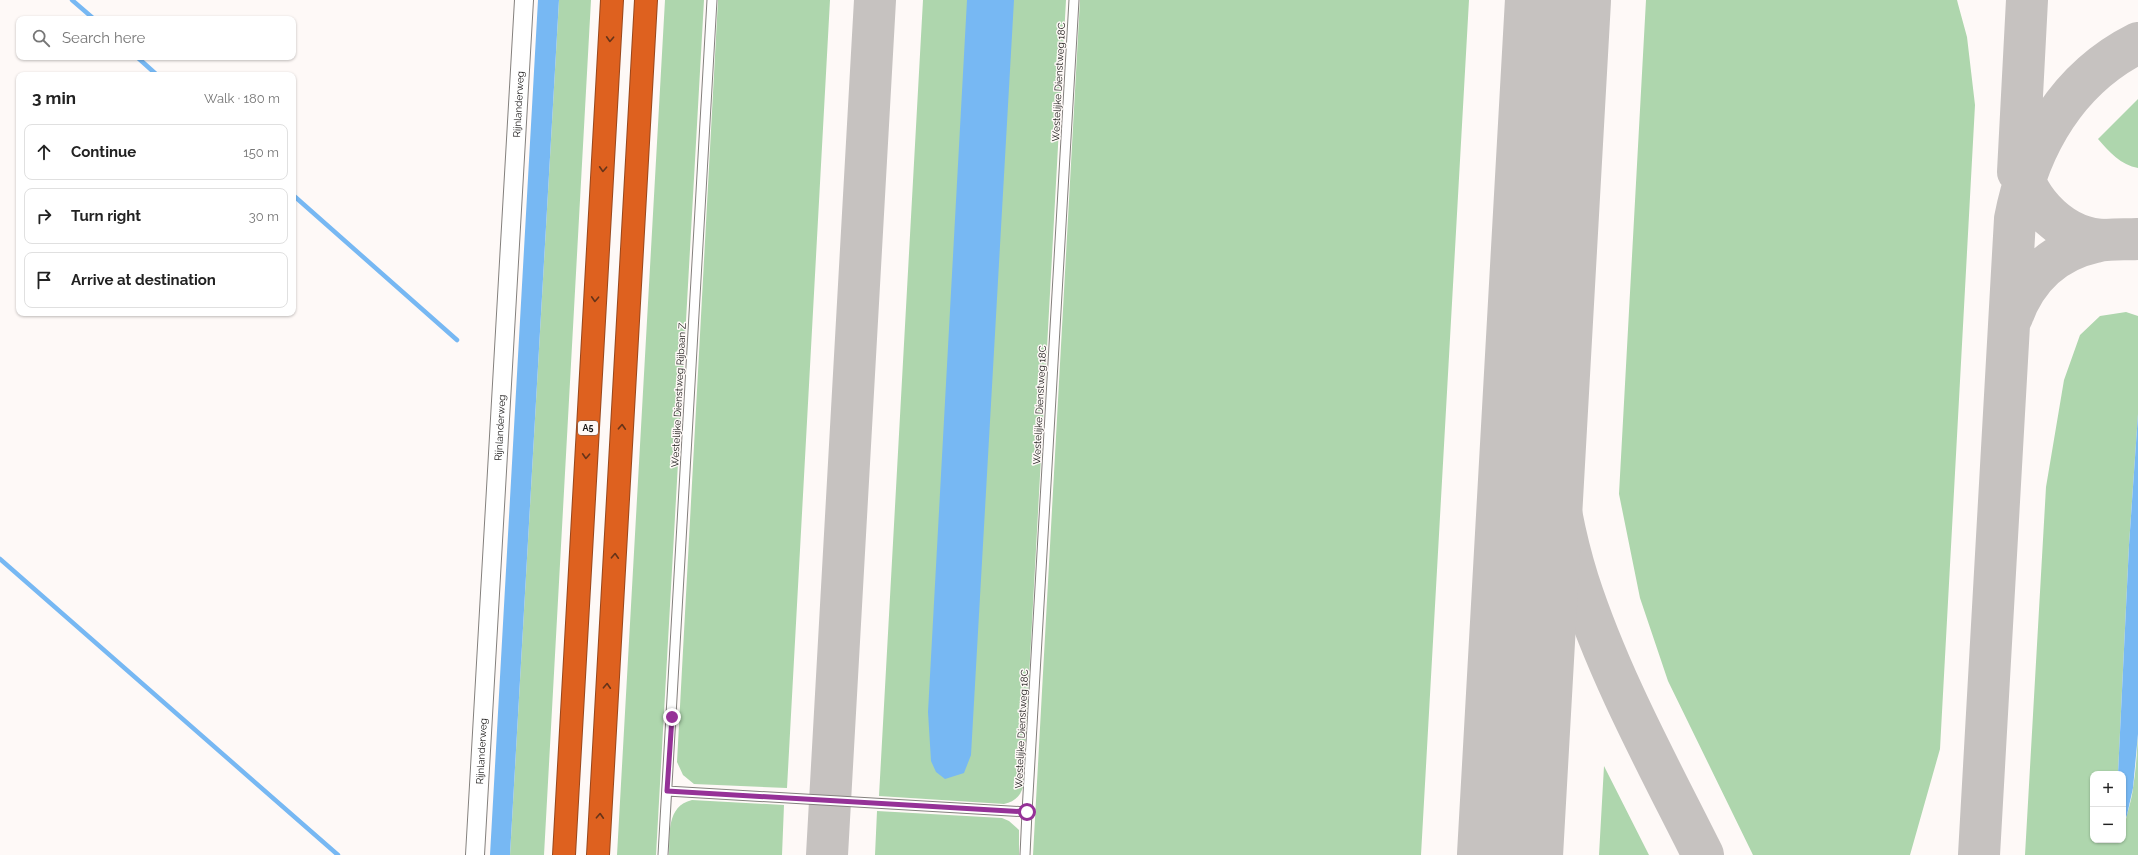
<!DOCTYPE html>
<meta charset="utf-8">
<style>
:root{--surface:#fff;--page:#f6f6f6;--text:#222;--muted:#767676;--line:#e0e0e0}
body{margin:0;font-family:Raleway,sans-serif;background:var(--page);color:var(--text)}
.controls{position:absolute;right:12px;bottom:12px;display:grid;overflow:hidden;border-radius:8px;box-shadow:0 1px 3px #0004}
.controls button{width:36px;height:36px;display:grid;place-items:center;padding:0;border:0;border-bottom:1px solid var(--line);background:var(--surface);color:var(--text);font:20px sans-serif}
.stop{position:absolute;width:12px;height:12px;margin:-9px;border:3px solid #953197;border-radius:50%;background:#fff}
.stop.end{background:#953197;border-color:#fff;box-shadow:0 1px 4px #0008}
.list{margin:0;padding:0;list-style:none}
h2{display:flex;justify-content:space-between;align-items:center;height:52px;margin:0;padding:0 16px;font-size:17px}
h2 small{font-size:13px;font-weight:400;color:var(--muted)}
.list li{display:grid;grid-template-columns:26px 1fr auto;gap:12px;align-items:center;box-sizing:border-box;height:56px;margin:0 8px 8px;padding:0 8px;border:1px solid var(--line);border-radius:8px}
.list b{display:block;font-size:15px;white-space:nowrap}
.list em{font-size:13px;font-style:normal;color:var(--muted)}
.icon{flex:none;width:22px;height:22px;fill:none;stroke:currentColor;stroke-width:2;stroke-linecap:round;stroke-linejoin:round}
.map{position:relative;flex:none;width:2138px;height:855px;overflow:hidden}
.search{position:absolute;background:var(--surface);box-shadow:0 1px 3px #0004;left:16px;top:16px;width:280px;height:44px;display:flex;align-items:center;gap:10px;box-sizing:border-box;padding:0 14px;border-radius:8px;color:var(--muted);font-size:15px}
.panel{position:absolute;background:var(--surface);box-shadow:0 1px 3px #0004;left:16px;top:72px;width:280px;height:244px;border-radius:8px}
.map>svg:first-child{display:block}
</style>
<div class="map">
<svg width="2138" height="855" viewBox="0 0 2138 855">
<rect width="100%" height="100%" fill="#fef9f7"/>
<path fill="#aed6ad" d="M559 0H591L544 855H510Z
M665 0H704L656 855H617Z
M718 0H830L787 788 694 784 683 775 677 762Z
M923 0H1066L1023 787C1020 797 1014 802 1004 804L879 796Z
M1080 0H1469L1421 855H1033Z
M1646 0H1957L1958 4 1967 37 1975 105 1940 749 1910 855H1753L1668 681 1640 598 1619 494Z
M2138 99V168C2121 165 2109 152 2098 139Z
M2126 312 2138 316V414L2129 545 2118 774H2093V840H2123C2123 822 2131 806 2133 788 2136 770 2137 752 2138 734V855H2025L2046 487 2064 380 2080 335 2100 316Z
M1604 766 1649 855H1599Z
M692 800 784 805 782 855H669C670 835 666 806 692 800Z
M877 811 1002 818 1009 821 1019 830V855H875Z"/>
<path fill="#77b8f3" d="M538 0H559L510 855H490Z
M967 0H1014L971 755 964 773 945 779 936 772 931 761 928 712Z
M2138 414V734L2133 788 2127 815 2123 825V774H2118L2129 545Z"/>
<g fill="none" stroke-linecap="round" stroke-linejoin="round">
<path stroke="#77b8f3" stroke-width="4.5" d="M72 0 94 19
M137 57 157 75
M293 195 457 340
M0 559 338 855"/>
<path stroke="#c6c2c0" stroke-width="42" d="M2019 162C2027 203 2064 240 2107 240
M2018 172 2027 0
M2012 317C2026 278 2054 251 2095 242 2109 238 2124 240 2138 239
M1540 325C1547 410 1552 498 1578 580 1609 676 1658 765 1703 855
M827 855 875 0
M1979 855 2015 219C2029 145 2068 78 2138 43"/>
<path stroke="#c6c2c0" stroke-width="106" d="M1510 855 1558 0"/>
<defs>
<path id="lane" d="M667 791 1027 812 1074 0
M663 855 712 0
M1025 855 1027 812"/>
<g id="street">
<path id="s1" d="M475 855 524 0"/>
</g>
<path id="highway" d="M564 855 612 0
M598 855 646 0"/>
</defs>
<use href="#lane" stroke="#84807d" stroke-width="11"/>
<use href="#street" stroke="#84807d" stroke-width="20"/>
<use href="#highway" stroke="#99471c" stroke-width="24"/>
<use href="#lane" stroke="#fff" stroke-width="9"/>
<use href="#street" stroke="#fff" stroke-width="18"/>
<use href="#highway" stroke="#de611f" stroke-width="22"/>
</g>
<defs><path id="oneway-chevron" d="M-2-3.5L2.5 0L-2 3.5" fill="none" stroke-width="1.6" stroke-linecap="round" stroke-linejoin="round"/></defs>
<g stroke="#673419">
<use href="#oneway-chevron" transform="translate(610 39) rotate(93)"/>
<use href="#oneway-chevron" transform="translate(603 169) rotate(93)"/>
<use href="#oneway-chevron" transform="translate(595 299) rotate(93)"/>
<use href="#oneway-chevron" transform="translate(622 427) rotate(-87)"/>
<use href="#oneway-chevron" transform="translate(586 456) rotate(93)"/>
<use href="#oneway-chevron" transform="translate(615 556) rotate(-87)"/>
<use href="#oneway-chevron" transform="translate(607 686) rotate(-87)"/>
<use href="#oneway-chevron" transform="translate(600 816) rotate(-87)"/>
</g>
<g fill="none" stroke-linecap="round" stroke-linejoin="round">
<path stroke="#953197" stroke-width="5" d="M672 717 667 791 1027 812"/>
</g>
<g text-anchor="middle" stroke-width="3" stroke-linejoin="round" paint-order="stroke">
<rect fill="#fef9f7" stroke="#5d5a59" stroke-width="1" x="578" y="421" width="20" height="14" rx="3"/>
<g font-size="9" font-weight="bold" fill="#181615">
<text x="588" y="431">A5</text>
</g>
<g font-size="10" fill="#181615" stroke="#fef9f7">
<text transform="translate(1058 82) rotate(-87)" y="4">Westelijke Dienstweg 18C</text>
<text dy="4" stroke="none"><textPath href="#s1" startOffset="752">Rijnlanderweg</textPath></text>
<text transform="translate(678 395) rotate(-87)" y="4">Westelijke Dienstweg Rijbaan Z</text>
<text transform="translate(1039 405) rotate(-87)" y="4">Westelijke Dienstweg 18C</text>
<text dy="4" stroke="none"><textPath href="#s1" startOffset="428">Rijnlanderweg</textPath></text>
<text transform="translate(1021 729) rotate(-87)" y="4">Westelijke Dienstweg 18C</text>
<text dy="4" stroke="none"><textPath href="#s1" startOffset="104">Rijnlanderweg</textPath></text>
</g>
</g>
</svg>
<div class="controls">
<button>+</button>
<button>−</button>
</div>
<div class="stop" style="left:1027px;top:812px"></div>
<div class="stop end" style="left:672px;top:717px"></div>
<div class="search"><svg class="icon" aria-label="search" viewBox="0 0 24 24"><circle cx="10" cy="10" r="6"/><path d="M15 15l6 6"/></svg>Search here</div>
<section class="panel">
<h2>3 min<small>Walk · 180 m</small></h2>
<ul class="list">
<li><svg class="icon" aria-label="ahead" viewBox="0 0 24 24"><path d="M12 20V5M6 11l6-6 6 6"/></svg><div><b>Continue</b></div><em>150 m</em></li>
<li><svg class="icon" aria-label="right" viewBox="0 0 24 24"><path d="M7 20v-9h11M14 6l5 5-5 5"/></svg><div><b>Turn right</b></div><em>30 m</em></li>
<li><svg class="icon" aria-label="arrive" viewBox="0 0 24 24"><path d="M6 21V4h12l-3 4 3 4H6"/></svg><div><b>Arrive at destination</b></div></li>
</ul>
</section>
</div>
